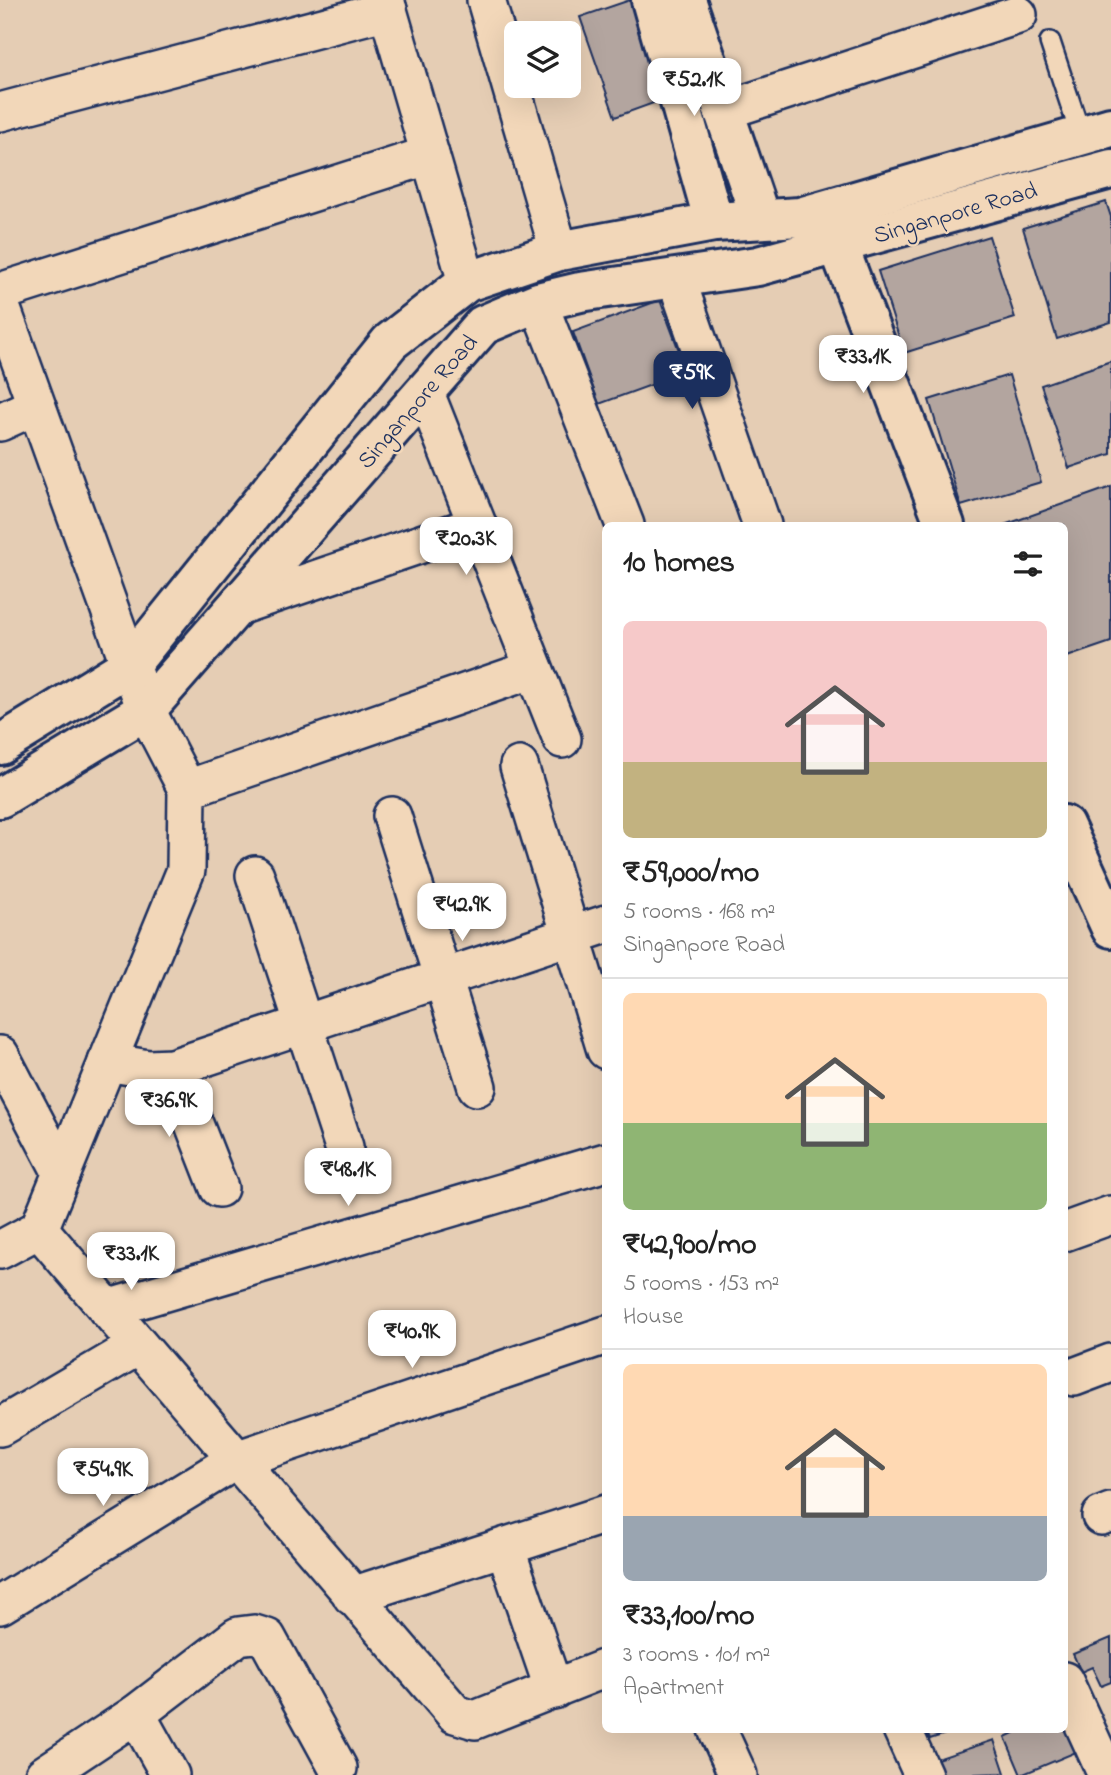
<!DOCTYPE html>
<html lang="en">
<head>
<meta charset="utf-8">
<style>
	:root { --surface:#fff; --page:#f2f2f2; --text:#222; --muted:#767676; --line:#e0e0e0; --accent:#1b2f5e }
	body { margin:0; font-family:"Indie Flower",sans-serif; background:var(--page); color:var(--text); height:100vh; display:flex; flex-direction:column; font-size:26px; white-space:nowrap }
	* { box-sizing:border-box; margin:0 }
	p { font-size:23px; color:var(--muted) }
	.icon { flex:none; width:38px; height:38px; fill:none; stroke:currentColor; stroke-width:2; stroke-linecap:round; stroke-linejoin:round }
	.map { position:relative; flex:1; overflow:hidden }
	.side { position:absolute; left:602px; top:522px; width:466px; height:1211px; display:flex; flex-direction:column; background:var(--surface); border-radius:10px; box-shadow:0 7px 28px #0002 }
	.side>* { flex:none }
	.controls { position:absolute; left:504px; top:21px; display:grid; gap:14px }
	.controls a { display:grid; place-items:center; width:77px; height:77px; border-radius:10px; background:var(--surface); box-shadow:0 7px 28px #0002; font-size:35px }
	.price { position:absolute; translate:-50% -60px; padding:0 16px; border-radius:14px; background:#fff; color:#222; font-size:23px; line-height:46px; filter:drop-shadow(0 2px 4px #0008) }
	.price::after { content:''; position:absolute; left:50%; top:42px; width:21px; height:16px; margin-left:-10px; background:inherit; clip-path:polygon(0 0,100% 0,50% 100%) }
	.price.current { background:var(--accent); color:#fff }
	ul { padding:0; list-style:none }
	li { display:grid; align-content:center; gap:14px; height:371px; padding:0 21px }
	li+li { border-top:2px solid var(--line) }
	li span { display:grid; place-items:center; height:217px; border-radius:10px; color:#555 }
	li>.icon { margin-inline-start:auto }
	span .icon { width:126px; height:126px; fill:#fffc; stroke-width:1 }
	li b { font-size:30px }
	h2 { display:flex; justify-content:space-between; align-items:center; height:84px; padding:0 21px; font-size:30px }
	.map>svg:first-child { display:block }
	.building { fill:#b3a59f; stroke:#1b2f5e; stroke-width:2 }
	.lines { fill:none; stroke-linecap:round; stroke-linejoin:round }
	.lane-casing { stroke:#1b2f5e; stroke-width:24 }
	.street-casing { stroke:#1b2f5e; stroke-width:42 }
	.secondary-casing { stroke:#1b2f5e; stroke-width:44 }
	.lane { stroke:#f2d7b9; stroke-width:19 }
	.street { stroke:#f2d7b9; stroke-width:37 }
	.secondary { stroke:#f2d7b9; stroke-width:38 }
	.labels { text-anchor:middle; stroke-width:5; stroke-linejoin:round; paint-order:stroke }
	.street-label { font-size:24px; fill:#1b2f5e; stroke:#f2d7b9 }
</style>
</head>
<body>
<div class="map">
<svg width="1111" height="1775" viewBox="0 0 1111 1775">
	<rect width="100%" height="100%" fill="#e5cdb4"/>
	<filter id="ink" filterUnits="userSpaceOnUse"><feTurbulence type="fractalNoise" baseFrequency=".0143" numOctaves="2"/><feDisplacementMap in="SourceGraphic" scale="14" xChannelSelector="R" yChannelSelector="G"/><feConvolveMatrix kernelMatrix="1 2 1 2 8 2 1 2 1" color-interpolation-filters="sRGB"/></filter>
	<g filter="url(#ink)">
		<g class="building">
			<polygon points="630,0 640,0 673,96 615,117 580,17"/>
			<polygon points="1106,202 1111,217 1111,322 1057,339 1023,228"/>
			<polygon points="989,236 1015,318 904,353 878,271"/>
			<polygon points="660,300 687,372 599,404 573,332"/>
			<polygon points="1111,361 1111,454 1069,468 1041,385"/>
			<polygon points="1009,375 1041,482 961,506 929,400"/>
			<polygon points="1111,487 1111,642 1064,658 1064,525 1004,525"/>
			<polygon points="1111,1638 1111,1682 1101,1686 1092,1667 1081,1672 1073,1654"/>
			<polygon points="1064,1711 1081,1750 1021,1775 1005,1737 1022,1729 1064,1729"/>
			<polygon points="926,1729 961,1729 930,1739"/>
			<polygon points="994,1740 1005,1773 943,1775 937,1759"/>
		</g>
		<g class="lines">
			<g class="lane-casing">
				<polyline id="lane" points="1050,42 1081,136"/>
			</g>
			<g class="street-casing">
				<g id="street">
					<polyline points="385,0 467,282"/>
					<polyline points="486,0 559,251"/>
					<polyline points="723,111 1018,15"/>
					<polyline points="0,112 388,10"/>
					<polyline points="676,278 762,525"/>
					<polyline points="0,292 430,155"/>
					<polyline points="538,302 625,525"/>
					<polyline points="0,304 146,710 187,789 186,870 39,1229 455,1714 475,1720 606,1668"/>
					<polyline points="425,393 562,739"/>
					<polyline points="0,422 35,406"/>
					<polyline points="238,606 477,525"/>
					<polyline points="519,766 606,1050"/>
					<polyline points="187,789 534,669"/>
					<polyline points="392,816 477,1087"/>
					<polyline points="255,875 344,1147"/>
					<polyline points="0,1055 62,1173"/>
					<polyline points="107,1062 148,1069 172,1068 606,924"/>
					<polyline points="172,1068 219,1188"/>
					<polyline points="1064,1232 1111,1215"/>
					<polyline points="0,1250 39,1229"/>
					<polyline points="107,1309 606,1162"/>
					<polyline points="1074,1377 1111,1363"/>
					<polyline points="0,1427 138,1346"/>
					<polyline points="1101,1516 1111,1512"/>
					<polyline points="505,1547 554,1690"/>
					<polyline points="352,1596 606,1514"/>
					<polyline points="0,1605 236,1460 606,1335"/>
					<polyline points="1064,1681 1107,1775"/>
					<polyline points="136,1714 170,1775"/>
					<polyline points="717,1729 738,1775"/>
					<polyline points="902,1729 923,1775"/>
					<polyline points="44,1775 136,1714 238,1636 254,1634 267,1638 338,1768"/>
				</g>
			</g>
			<g class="secondary-casing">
				<g id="secondary">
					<polyline points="651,0 714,222"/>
					<polyline points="686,0 760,217"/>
					<polyline points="838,245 945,525"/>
					<polyline points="0,745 130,665 390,342 467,282 559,251 714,222 800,217 1111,127"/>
					<polyline points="0,798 146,710 483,325 538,302 580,292 758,266 1111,169"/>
					<polyline points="1064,825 1111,928"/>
				</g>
			</g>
			<use href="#lane" class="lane"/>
			<use href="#street" class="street"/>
			<use href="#secondary" class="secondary"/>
		</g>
	</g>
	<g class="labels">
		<g class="street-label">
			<text transform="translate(955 212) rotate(-16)" y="8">Singanpore Road</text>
			<text transform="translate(417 401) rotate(-49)" y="8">Singanpore Road</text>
		</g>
	</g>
</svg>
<div class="controls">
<a><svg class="icon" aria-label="layers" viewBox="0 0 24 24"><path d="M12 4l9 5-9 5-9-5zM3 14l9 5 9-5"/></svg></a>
</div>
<b class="price" style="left:694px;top:118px">₹52.1K</b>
<b class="price" style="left:863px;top:395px">₹33.1K</b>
<b class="price current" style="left:692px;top:411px">₹59K</b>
<b class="price" style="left:466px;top:577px">₹20.3K</b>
<b class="price" style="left:462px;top:943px">₹42.9K</b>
<b class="price" style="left:169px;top:1139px">₹36.9K</b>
<b class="price" style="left:348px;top:1208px">₹48.1K</b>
<b class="price" style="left:131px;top:1292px">₹33.1K</b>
<b class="price" style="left:412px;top:1370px">₹40.9K</b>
<b class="price" style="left:103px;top:1508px">₹54.9K</b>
<section class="side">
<h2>10 homes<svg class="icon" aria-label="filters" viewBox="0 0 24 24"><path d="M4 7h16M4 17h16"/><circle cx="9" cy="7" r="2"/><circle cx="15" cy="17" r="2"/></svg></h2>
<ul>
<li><span style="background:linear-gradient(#f6c9c9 65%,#c2b280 0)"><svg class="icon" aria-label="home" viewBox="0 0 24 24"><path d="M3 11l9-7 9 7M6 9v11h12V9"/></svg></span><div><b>₹59,000/mo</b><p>5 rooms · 168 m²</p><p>Singanpore Road</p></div></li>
<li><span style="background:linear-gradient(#ffd9b3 60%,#8fb573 0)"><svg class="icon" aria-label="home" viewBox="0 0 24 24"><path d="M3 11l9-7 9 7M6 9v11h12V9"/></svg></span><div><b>₹42,900/mo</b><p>5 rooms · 153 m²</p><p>House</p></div></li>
<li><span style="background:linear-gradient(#ffd9b3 70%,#9aa5b1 0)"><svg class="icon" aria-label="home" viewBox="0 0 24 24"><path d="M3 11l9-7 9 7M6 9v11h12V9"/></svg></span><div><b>₹33,100/mo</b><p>3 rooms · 101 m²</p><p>Apartment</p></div></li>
</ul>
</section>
</div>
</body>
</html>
